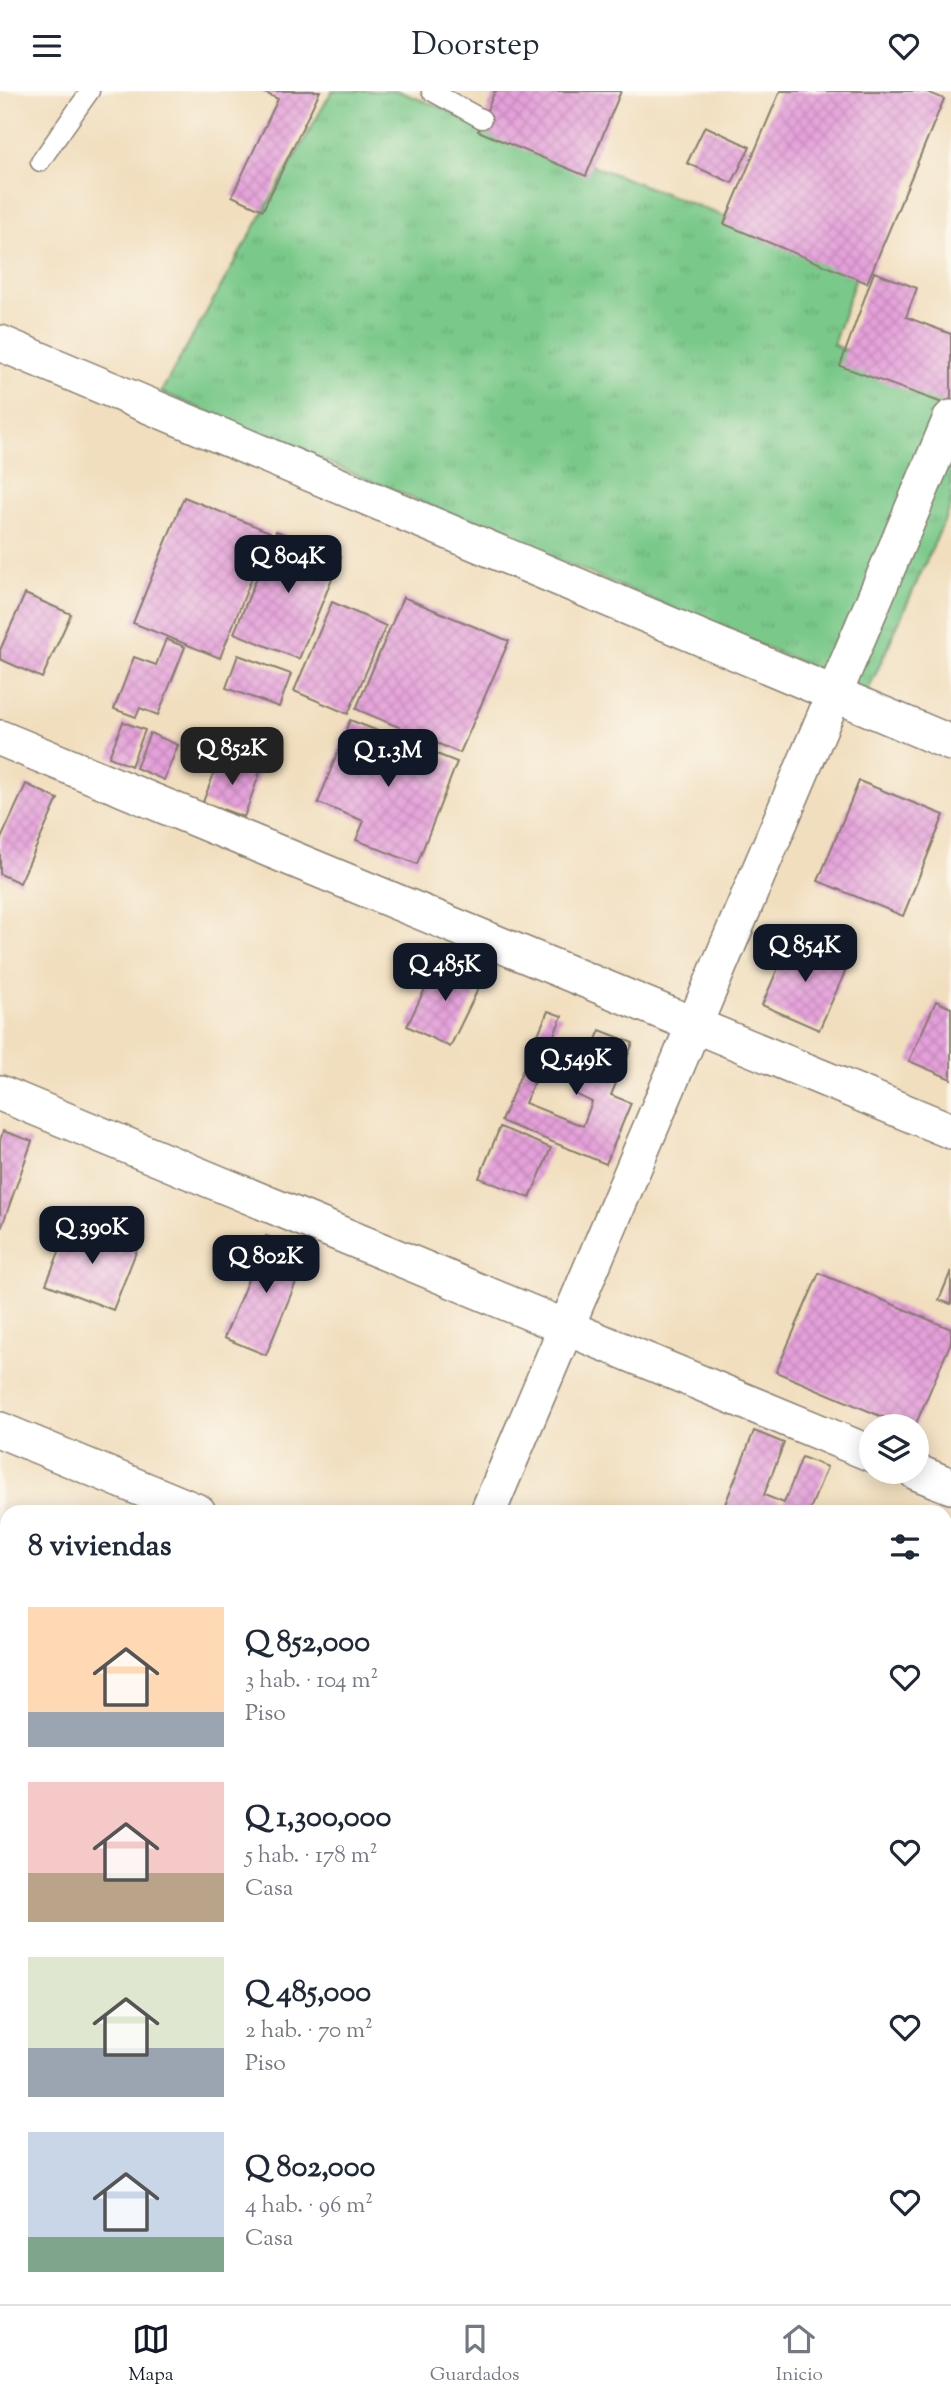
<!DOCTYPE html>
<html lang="es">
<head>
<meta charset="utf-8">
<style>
	:root { --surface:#fff; --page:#f6f6f7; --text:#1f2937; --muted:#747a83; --line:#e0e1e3; --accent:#111827 }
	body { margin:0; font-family:"Sorts Mill Goudy",serif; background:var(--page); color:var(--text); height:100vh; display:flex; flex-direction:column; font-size:26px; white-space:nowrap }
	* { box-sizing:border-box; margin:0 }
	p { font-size:23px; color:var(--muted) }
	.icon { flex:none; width:38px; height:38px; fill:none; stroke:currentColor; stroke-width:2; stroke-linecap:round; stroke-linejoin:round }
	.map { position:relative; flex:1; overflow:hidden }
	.side { position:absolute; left:0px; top:1414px; width:952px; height:800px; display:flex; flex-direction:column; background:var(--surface); border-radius:21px 21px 0 0; box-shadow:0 4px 18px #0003 }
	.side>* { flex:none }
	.controls { position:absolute; left:859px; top:1323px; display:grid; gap:14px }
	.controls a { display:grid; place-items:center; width:70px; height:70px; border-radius:50%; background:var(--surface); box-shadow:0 4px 18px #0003; font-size:35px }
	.price { position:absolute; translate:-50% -60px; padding:0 16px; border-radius:14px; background:var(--accent); color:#fff; font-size:23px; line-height:46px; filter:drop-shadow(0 2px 4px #0008) }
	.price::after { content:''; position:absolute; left:50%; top:42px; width:21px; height:16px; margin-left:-10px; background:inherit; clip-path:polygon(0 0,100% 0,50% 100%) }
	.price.active { background:#222; color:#fff }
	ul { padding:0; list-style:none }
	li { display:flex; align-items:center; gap:21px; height:175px; padding:0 28px }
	li span { display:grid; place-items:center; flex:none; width:196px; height:140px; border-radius:0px; color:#555 }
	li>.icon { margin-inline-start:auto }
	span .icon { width:84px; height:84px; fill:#fffc; stroke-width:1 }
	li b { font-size:30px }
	h2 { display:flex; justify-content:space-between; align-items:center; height:84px; padding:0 28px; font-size:30px }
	header { display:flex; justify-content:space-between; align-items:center; height:91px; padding:0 28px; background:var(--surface); font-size:32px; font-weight:600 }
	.menu { display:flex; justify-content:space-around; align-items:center; height:98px; border-top:2px solid var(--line); background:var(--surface); font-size:19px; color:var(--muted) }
	.menu a { display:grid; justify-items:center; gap:4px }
	.menu .active { color:var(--accent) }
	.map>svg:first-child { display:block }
	.grass { fill:url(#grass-tufts); stroke:#4b7253; stroke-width:2 }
	.building { fill:url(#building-cross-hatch) }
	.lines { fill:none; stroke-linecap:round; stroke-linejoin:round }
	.lane-casing { stroke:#867d6d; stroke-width:21 }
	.street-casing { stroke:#867d6d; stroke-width:38 }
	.lane { stroke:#fff; stroke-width:18 }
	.street { stroke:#fff; stroke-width:35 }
</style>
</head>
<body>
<header><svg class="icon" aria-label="menu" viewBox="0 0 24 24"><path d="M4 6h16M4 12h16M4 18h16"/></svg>Doorstep<svg class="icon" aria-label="heart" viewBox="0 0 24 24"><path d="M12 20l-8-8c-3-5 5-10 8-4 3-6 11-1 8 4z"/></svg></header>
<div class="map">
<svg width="951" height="2213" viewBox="0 0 951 2213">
	<defs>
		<pattern id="grass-tufts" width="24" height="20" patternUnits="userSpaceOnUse" patternTransform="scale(1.75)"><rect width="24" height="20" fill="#7ac98a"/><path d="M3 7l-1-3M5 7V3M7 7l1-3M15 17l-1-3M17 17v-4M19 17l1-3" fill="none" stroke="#69ac76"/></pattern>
		<pattern id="building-cross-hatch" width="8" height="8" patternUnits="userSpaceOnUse" patternTransform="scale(1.75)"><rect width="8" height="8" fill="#e4a0d9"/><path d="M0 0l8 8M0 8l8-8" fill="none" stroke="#c389ba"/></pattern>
	</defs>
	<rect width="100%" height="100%" fill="#fbf7ec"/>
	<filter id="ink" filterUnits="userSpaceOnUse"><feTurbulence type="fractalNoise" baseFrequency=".0143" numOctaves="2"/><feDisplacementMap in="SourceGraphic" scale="14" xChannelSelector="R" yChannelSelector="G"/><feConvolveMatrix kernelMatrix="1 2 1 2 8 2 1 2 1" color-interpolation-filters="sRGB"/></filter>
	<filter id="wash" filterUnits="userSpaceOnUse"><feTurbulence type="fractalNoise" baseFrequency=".00686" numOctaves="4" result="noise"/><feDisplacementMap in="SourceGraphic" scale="28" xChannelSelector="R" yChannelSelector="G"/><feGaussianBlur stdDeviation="1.57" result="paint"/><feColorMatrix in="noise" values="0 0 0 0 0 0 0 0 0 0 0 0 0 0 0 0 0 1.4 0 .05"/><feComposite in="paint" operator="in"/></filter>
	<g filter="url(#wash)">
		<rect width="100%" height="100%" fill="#f1debe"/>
		<g class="grass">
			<polygon points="332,0 398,0 859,177 833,254 951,300 951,415 868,600 161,301"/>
			<polygon points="0,2083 7,2086 7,2207 297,2207 312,2213 0,2213"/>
		</g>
		<g id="blocks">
			<g class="building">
				<polygon points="261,0 320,0 263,119 232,105 278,8"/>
				<polygon points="495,0 621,0 586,85 478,40"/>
				<polygon points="780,0 925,0 944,8 867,192 724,133"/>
				<polygon points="705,35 750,56 732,92 687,72"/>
				<polygon points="874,181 917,197 906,226 951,243 951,306 948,314 840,275"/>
				<polygon points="184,406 270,441 220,567 133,532"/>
				<polygon points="276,440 341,466 299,568 234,542"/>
				<polygon points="25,503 71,523 42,587 0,568 0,559"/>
				<polygon points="403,506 509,550 460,662 356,618"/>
				<polygon points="332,511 386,535 348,623 294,600"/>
				<polygon points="166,548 185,556 158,624 140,617 136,626 114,618 134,566 156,574"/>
				<polygon points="238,564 291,583 279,616 226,597"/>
				<polygon points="350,629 457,671 417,773 356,749 364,730 318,712"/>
				<polygon points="123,631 145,639 131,675 109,666"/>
				<polygon points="150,642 178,654 164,689 136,677"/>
				<polygon points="220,667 260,681 244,726 203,711"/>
				<polygon points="859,690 944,724 903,825 818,790"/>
				<polygon points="26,693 58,708 20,792 0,783 0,750"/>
				<polygon points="791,847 849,872 819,939 762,914"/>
				<polygon points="440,867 483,888 450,956 407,935"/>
				<polygon points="936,910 951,917 951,988 909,970"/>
				<polygon points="548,920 562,925 525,1012 583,1035 592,1011 573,1002 600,939 633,952 611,1004 631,1012 606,1073 501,1030"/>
				<polygon points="500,1036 551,1057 530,1107 479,1087"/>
				<polygon points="3,1040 32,1050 0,1141 0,1050"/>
				<polygon points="72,1130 138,1156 113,1219 46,1193"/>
				<polygon points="266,1145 308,1162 266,1264 224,1247"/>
				<polygon points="951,1180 951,1213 939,1209"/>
				<polygon points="819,1182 951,1238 951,1251 915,1335 904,1335 776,1281"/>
				<polygon points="754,1340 784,1352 764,1404 784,1412 802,1366 827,1376 809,1421 722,1421"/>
				<polygon points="945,1780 951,1783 951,1856 945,1869"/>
				<polygon points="0,1882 7,1886 7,1898 2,1907"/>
				<polygon points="951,2160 951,2213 929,2213 932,2207 945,2207 945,2174"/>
			</g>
		</g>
	</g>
	<g filter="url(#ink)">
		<use href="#blocks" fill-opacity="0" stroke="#867d6d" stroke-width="2"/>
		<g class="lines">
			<g class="lane-casing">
				<g id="lane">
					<polyline points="431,0 482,28"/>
					<polyline points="40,71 90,0"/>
				</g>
			</g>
			<g class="street-casing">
				<g id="street">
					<polyline points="0,252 951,652"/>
					<polyline points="0,647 951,1040"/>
					<polyline points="0,1002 872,1363"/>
					<polyline points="0,1339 198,1421"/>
					<polyline points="916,1381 951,1395"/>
					<polyline points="488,1421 951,327"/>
					<polyline points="0,1692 7,1695"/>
					<polyline points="945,1733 951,1735"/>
					<polyline points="0,2053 7,2056"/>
					<polyline points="945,2088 951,2091"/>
					<polyline points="368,2207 383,2213"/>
				</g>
			</g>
			<use href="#lane" class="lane"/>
			<use href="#street" class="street"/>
		</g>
	</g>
</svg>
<div class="controls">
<a><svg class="icon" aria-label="layers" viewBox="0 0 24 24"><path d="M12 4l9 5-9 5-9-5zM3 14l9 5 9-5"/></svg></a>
</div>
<b class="price" style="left:288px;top:504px">Q 804K</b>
<b class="price active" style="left:232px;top:696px">Q 852K</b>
<b class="price" style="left:388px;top:698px">Q 1.3M</b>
<b class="price" style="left:805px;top:893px">Q 854K</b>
<b class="price" style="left:445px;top:912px">Q 485K</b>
<b class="price" style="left:576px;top:1006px">Q 549K</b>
<b class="price" style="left:92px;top:1175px">Q 390K</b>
<b class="price" style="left:266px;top:1204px">Q 802K</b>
<section class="side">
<h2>8 viviendas<svg class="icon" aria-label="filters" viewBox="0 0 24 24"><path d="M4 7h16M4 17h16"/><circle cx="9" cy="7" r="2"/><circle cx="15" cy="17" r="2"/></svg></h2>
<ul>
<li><span style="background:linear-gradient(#ffd9b3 75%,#9aa5b1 0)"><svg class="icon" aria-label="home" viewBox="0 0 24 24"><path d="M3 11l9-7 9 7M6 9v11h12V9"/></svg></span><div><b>Q 852,000</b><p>3 hab. · 104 m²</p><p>Piso</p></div><svg class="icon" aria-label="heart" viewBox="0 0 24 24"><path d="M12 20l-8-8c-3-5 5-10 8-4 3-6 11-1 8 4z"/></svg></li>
<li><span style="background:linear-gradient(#f6c9c9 65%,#b9a48a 0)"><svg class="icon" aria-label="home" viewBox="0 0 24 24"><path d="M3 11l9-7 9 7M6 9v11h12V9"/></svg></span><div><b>Q 1,300,000</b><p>5 hab. · 178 m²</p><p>Casa</p></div><svg class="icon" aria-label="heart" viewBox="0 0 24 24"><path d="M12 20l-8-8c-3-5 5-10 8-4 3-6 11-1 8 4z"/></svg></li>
<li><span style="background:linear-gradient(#dfe7d0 65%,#9aa5b1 0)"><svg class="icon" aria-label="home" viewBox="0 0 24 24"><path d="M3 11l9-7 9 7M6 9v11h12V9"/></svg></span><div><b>Q 485,000</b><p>2 hab. · 70 m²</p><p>Piso</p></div><svg class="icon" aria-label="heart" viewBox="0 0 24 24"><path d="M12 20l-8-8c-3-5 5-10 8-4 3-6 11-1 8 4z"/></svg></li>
<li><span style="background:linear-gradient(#c9d6e8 75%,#7fa58c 0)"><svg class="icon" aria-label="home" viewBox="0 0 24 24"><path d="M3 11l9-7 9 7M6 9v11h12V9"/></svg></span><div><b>Q 802,000</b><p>4 hab. · 96 m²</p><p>Casa</p></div><svg class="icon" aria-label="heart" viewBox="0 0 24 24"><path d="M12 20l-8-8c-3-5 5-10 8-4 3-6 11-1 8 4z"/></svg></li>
</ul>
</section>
</div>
<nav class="menu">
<a class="active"><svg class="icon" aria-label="map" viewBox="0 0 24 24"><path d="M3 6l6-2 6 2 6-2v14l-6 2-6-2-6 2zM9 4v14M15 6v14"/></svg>Mapa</a>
<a><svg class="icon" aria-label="saved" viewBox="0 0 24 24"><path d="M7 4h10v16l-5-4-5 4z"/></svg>Guardados</a>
<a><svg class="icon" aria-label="home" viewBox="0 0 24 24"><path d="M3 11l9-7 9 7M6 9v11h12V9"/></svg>Inicio</a>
</nav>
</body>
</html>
